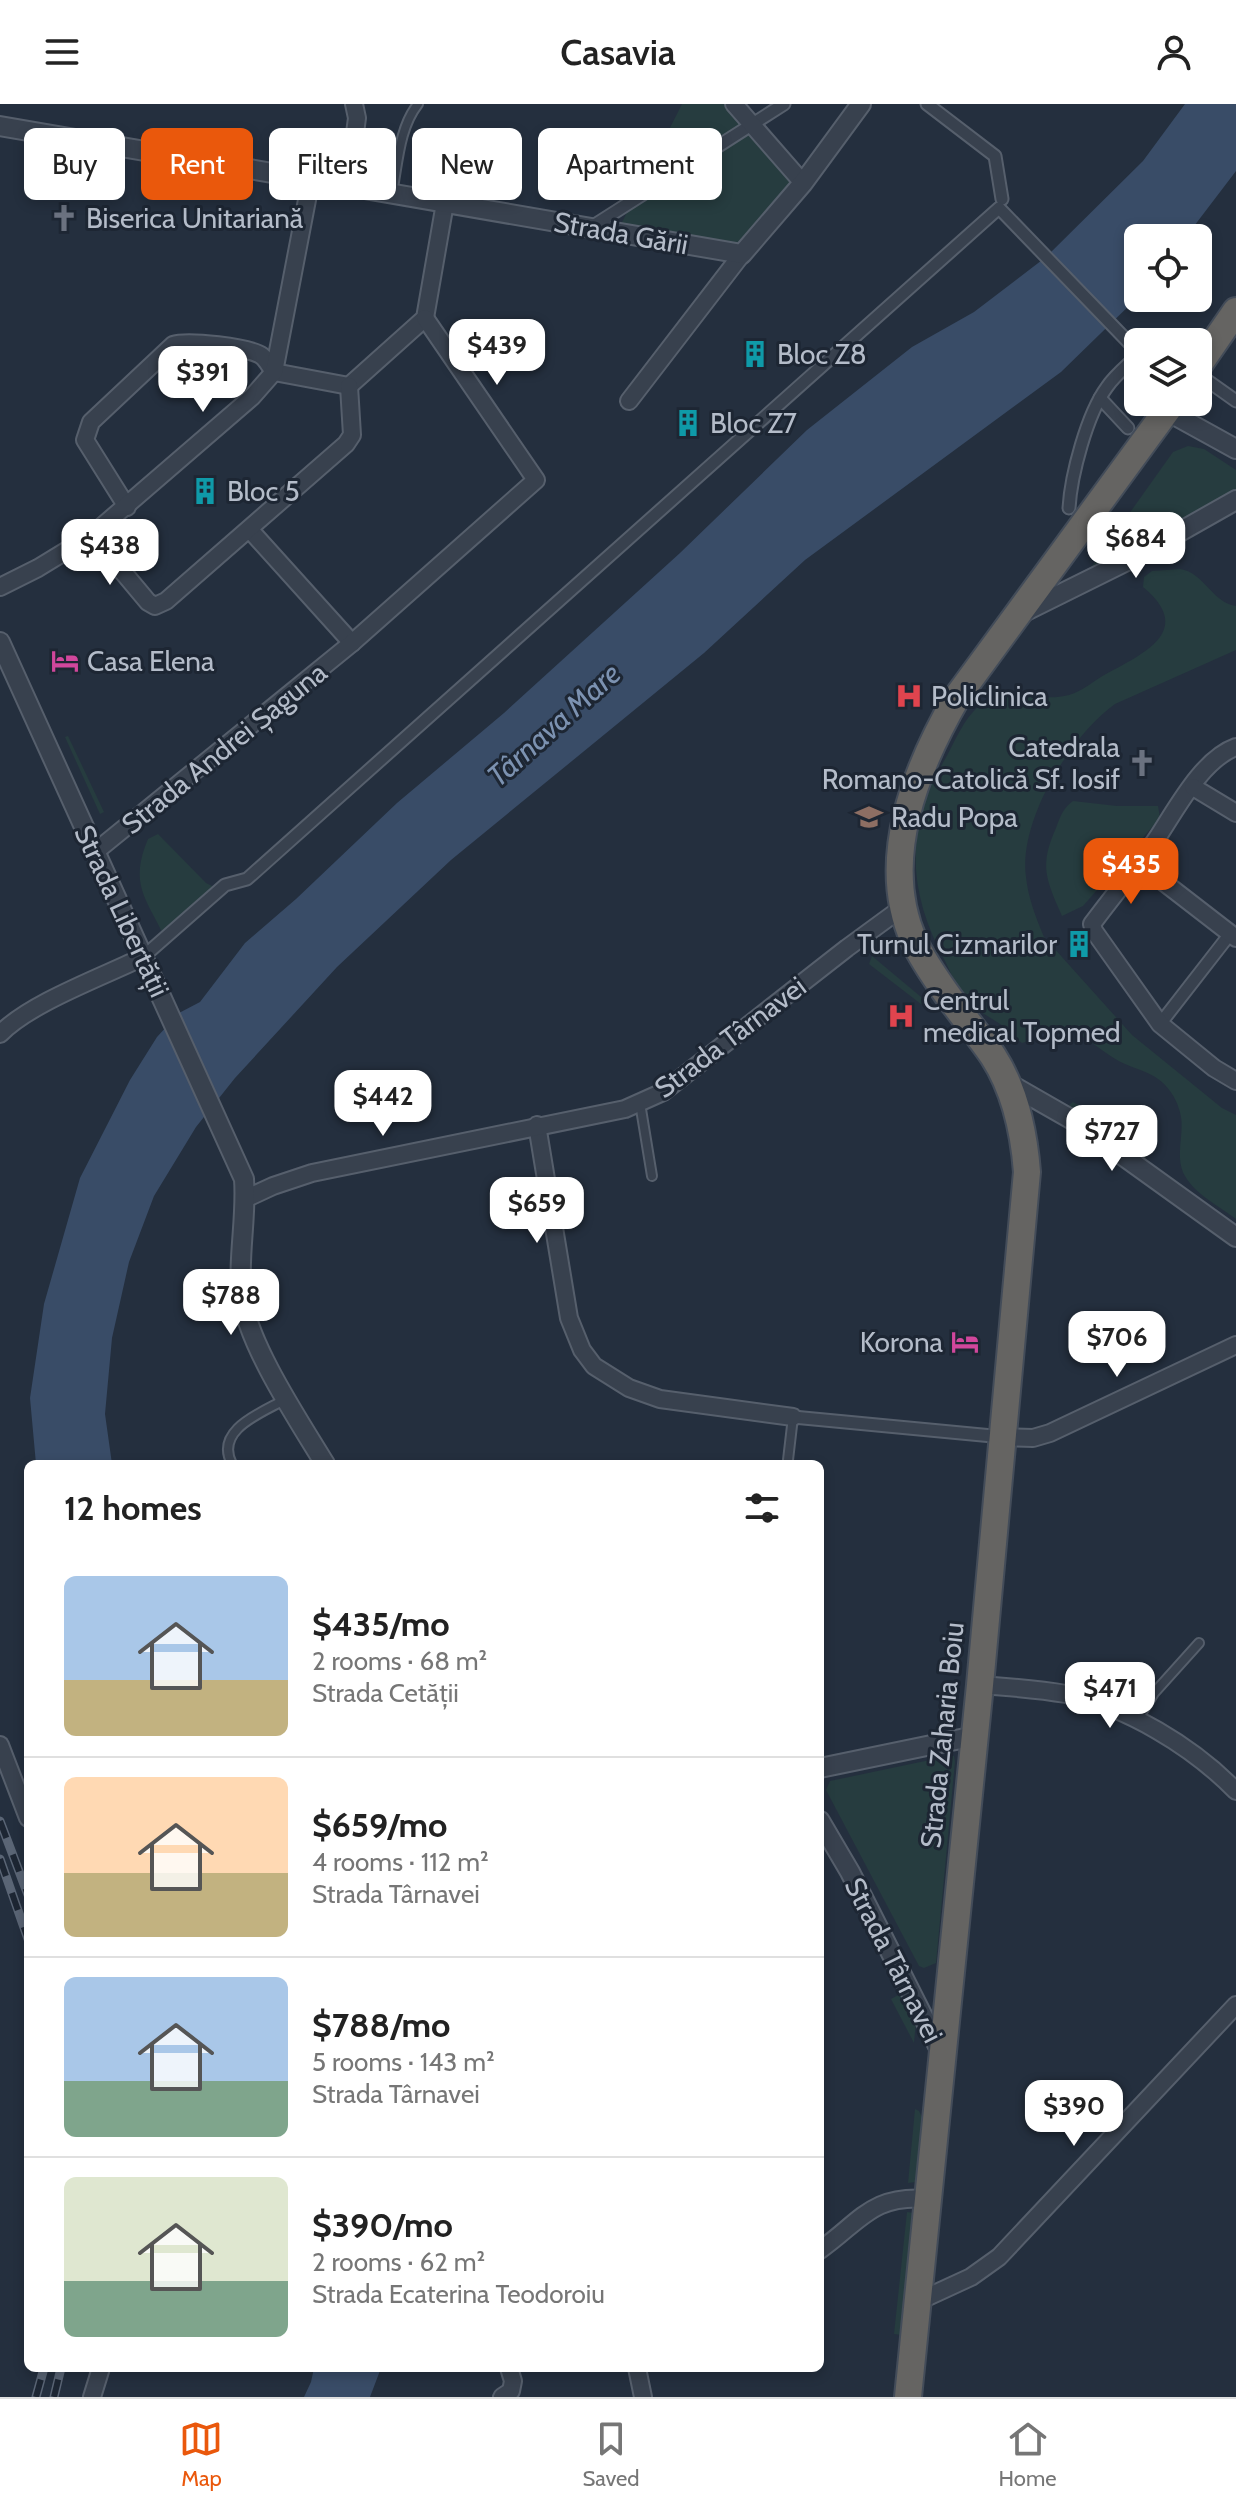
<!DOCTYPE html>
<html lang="en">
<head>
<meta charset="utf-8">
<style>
	:root { --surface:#fff; --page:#f2f2f2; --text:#222; --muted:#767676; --line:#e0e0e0; --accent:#ea580c }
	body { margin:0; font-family:Cabin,sans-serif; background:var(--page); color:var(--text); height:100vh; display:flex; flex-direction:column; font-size:30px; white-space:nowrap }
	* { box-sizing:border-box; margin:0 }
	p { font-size:26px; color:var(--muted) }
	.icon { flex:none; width:44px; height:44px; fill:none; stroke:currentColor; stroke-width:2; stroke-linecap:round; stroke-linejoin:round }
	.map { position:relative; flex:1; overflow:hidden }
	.panel { position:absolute; left:24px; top:1356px; width:800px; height:912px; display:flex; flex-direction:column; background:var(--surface); border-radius:12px; box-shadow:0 4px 12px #0003 }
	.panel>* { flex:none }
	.hud { position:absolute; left:24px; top:24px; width:800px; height:72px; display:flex; gap:16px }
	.tools { position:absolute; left:1124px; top:120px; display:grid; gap:16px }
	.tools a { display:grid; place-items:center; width:88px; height:88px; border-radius:12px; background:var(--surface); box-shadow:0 4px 12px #0003; font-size:40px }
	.price { position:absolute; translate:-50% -68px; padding:0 18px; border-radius:16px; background:#fff; color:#222; font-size:26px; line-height:52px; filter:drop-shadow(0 2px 4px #0008) }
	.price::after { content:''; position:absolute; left:50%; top:48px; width:24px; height:18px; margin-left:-12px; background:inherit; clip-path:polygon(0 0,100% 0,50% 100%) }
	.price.active { background:var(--accent); color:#fff }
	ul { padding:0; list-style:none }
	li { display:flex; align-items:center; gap:24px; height:200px; padding:0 40px }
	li+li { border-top:2px solid var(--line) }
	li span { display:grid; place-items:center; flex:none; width:224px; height:160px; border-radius:12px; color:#555 }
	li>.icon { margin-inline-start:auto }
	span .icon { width:96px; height:96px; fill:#fffc; stroke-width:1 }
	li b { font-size:34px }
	h2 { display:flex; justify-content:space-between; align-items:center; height:96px; padding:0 40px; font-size:34px }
	.pill { padding:0 28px; border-radius:12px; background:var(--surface); box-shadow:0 4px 12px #0003; font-size:28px; line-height:72px }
	.pill.active { background:var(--accent); color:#fff }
	header { display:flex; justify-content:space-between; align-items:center; height:104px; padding:0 40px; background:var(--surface); font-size:36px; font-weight:600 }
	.tab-bar { display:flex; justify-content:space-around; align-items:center; height:112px; border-top:2px solid var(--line); background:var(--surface); font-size:22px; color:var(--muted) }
	.tab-bar a { display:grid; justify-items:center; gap:4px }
	.tab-bar .active { color:var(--accent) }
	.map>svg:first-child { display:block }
	.green { fill:#263c3f }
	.water { fill:#394c67 }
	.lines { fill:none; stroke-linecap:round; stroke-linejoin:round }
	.service-casing { stroke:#565f6c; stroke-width:12 }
	.pedestrian-casing { stroke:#565f6c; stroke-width:15 }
	.minor-casing { stroke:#565f6c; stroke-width:20 }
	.tertiary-casing { stroke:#565f6c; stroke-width:22 }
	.trunk-casing { stroke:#434c59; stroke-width:30 }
	.service { stroke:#38414e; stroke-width:8 }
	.pedestrian { stroke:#38414e; stroke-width:11 }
	.minor { stroke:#38414e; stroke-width:16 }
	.tertiary { stroke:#38414e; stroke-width:18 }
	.trunk { stroke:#656462; stroke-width:26 }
	.rail-casing { stroke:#5a6575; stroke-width:9 }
	.rail { stroke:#1d2633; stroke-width:6; stroke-dasharray:18; stroke-linecap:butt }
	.labels { text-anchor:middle; stroke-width:6; stroke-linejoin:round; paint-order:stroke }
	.poi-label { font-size:28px; fill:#b4bcc9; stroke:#1d2633; text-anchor:start }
	.street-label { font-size:28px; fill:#b4bcc9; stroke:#1d2633 }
	.water-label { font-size:30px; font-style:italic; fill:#7c92b1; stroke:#1d2633 }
</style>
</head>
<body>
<header><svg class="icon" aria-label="menu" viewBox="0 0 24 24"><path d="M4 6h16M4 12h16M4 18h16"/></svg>Casavia<svg class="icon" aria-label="person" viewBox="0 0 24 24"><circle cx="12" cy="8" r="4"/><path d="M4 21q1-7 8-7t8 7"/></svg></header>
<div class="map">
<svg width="1236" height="2293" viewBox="0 0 1236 2293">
	<rect width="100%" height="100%" fill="#242f3e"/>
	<g class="green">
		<polygon points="682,0 733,0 803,79 742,150 617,128"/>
		<polygon points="1188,342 1204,345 1236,366 1236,392 1082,476 1173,348"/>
		<path d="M 1180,465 C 1205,469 1211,498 1236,502 L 1236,546 L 1115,600 C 1071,631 1018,717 1026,773 C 1028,793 1036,814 1044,833 L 1132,931 L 1222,1004 L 1236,1011 L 1236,1115 C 1219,1102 1196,1091 1185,1072 C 1173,1051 1187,1027 1179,1005 C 1176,994 1168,982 1158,975 C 1149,968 1136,965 1125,960 C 1096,947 1078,918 1044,924 L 1031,936 L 1022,939 C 1017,936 1013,931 1009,927 C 997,916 981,910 969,899 C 958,890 952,870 945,857 C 908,789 904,725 944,657 C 955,638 963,615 980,601 C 1005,582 1041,599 1069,591 C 1083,587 1093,577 1106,570 C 1145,549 1195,526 1143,483 L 1144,473 L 1152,467 Z"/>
		<polygon points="68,632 104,708 100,710 65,633"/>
		<path d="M 1073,697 L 1117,702 L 1158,702 L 1160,714 L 1083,802 L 1062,812 C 1046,775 1039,762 1056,724 C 1060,713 1063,704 1073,697 Z"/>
		<path d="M 158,730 L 206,779 L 220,786 L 165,834 C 146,794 129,780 148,735 Z"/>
		<polygon points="872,852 933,903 930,907 869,860"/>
		<path d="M 1073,998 C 1096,1010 1150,1033 1147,1064 L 1100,1028 L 1069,1001 Z"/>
		<polygon points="949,1652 954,1652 955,1658 936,1859 924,1864 919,1862 826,1686 830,1677"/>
		<polygon points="902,1889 916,1917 914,1939 891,1895"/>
		<polygon points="915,2005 919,2007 922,2013 916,2078 908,2079"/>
		<polygon points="907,2108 914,2109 902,2231 894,2230"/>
	</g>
	<g class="water">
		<polygon points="1185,0 1236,0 1236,67 1185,134 1138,134 1138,193 1061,268 805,456 704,549 451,756 337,863 235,974 196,1023 154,1092 129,1158 112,1234 105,1310 112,1360 36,1360 30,1294 44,1200 80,1074 130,976 157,933 179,909 200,898 245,839 296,795 397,699 504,609 680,449 807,326 912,243 974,208 1046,153 1143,57"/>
		<polygon points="314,2264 381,2264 370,2293 304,2293 311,2278"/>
	</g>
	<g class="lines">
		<g class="service-casing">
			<g id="service">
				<path d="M 392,89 C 398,59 399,24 418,0"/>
				<polyline points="640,999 652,1072"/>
				<polyline points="788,1356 793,1313"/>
				<path d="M 232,1360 C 214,1326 261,1309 284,1296"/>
				<polyline points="1137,1616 1154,1589 1199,1539"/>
			</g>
		</g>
		<g class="pedestrian-casing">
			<g id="pedestrian">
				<polyline points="927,0 995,52 1002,95"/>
				<polyline points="590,124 784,0"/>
				<polyline points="1152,235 1156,238"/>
				<polyline points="1198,270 1236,297"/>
				<polyline points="1100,294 1128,324"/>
				<path d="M 1069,404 C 1071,371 1087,310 1107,283 C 1115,271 1128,261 1138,251"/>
				<polyline points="143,853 225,781 247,775 999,104 1138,248"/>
				<polyline points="1160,920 1230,830"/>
				<polyline points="793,1313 1003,1333"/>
			</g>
		</g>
		<g class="minor-casing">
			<g id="minor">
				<polyline points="734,0 803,79"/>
				<polyline points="348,81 357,14 354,0"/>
				<polyline points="349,282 425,214 445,99"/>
				<polyline points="629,297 742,150"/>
				<path d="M 127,403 L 85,336 L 91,318 L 173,241 C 187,236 250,243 262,252 C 267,256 271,264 274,268 L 349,282"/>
				<polyline points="250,426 352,539"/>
				<polyline points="92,431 148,498 155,502 166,497 346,340 352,331 349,282"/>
				<polyline points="0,483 38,464 92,431 252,293 274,268 311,75"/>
				<path d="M 1236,643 C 1200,656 1174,710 1153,740 C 1133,768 1112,793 1092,820 L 1094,827 L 1160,920 L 1214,964 L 1236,977"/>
				<polyline points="1193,683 1236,709"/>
				<polyline points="95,748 352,539 536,376 425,214"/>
				<polyline points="1139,759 1236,834"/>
				<path d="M 0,930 C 30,899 102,873 143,853"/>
				<polyline points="537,1021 569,1214 582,1246 594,1262 629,1284 660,1295 793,1313"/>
				<polyline points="245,1095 273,1082 312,1069 625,1005 663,988 847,844 903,803"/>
				<polyline points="1003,1333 1033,1334 1050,1329 1236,1241"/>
				<path d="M 980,1581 C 1009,1583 1037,1585 1066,1590 C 1127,1603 1192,1642 1236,1687"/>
				<polyline points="0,1641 28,1714"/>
				<path d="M 820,2146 C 861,2117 872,2090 929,2095"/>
				<polyline points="919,2197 971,2173 999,2153 1236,1901"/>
				<polyline points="637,2264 643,2293"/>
				<polyline points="92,2293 101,2264"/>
				<polyline points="502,2293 511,2287 513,2277 509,2264"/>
			</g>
		</g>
		<g class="tertiary-casing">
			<g id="tertiary">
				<polyline points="0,22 742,150 803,79 861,0"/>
				<polyline points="1167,307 1236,345"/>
				<polyline points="1020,510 1139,451 1236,396"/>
				<path d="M 0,538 L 244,1075 C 247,1115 237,1155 242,1193 C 248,1241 299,1317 325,1360"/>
				<polyline points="1006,978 1076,1018 1236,1133"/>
				<polyline points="820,1664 975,1632"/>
				<polyline points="820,1717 850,1768 943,1952"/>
			</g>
		</g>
		<g class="trunk-casing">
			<g id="trunk">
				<polyline points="1198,262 1236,207"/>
				<path d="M 908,2293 L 980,1581 L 1027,1068 C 1024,1029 1015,986 993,952 C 978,930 961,910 946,889 C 934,872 922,855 914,837 C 878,756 916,664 957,593 L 1173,298"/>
			</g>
		</g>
		<use href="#service" class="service"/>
		<use href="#pedestrian" class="pedestrian"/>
		<use href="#minor" class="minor"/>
		<use href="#tertiary" class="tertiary"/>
		<use href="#trunk" class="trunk"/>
		<g class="rail-casing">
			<g id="rail">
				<polyline points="0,1717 28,1791"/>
				<polyline points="0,1755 28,1835"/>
				<polyline points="36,2293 44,2264"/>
				<polyline points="54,2293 61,2264"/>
			</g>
		</g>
		<use href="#rail" class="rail"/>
	</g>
	<defs>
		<g id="church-bare" transform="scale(2.16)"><path d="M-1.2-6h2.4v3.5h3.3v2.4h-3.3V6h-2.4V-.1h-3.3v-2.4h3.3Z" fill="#6b7280" stroke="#1d2633" stroke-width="2.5" paint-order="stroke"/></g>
		<g id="building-bare" transform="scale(2.16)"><path d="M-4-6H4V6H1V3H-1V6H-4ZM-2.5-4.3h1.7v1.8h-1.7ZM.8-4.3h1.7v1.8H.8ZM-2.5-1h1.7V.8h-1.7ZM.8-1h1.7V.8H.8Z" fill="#0f9aa8" stroke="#1d2633" stroke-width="2.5" paint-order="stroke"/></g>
		<g id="hotel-bare" transform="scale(2.16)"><path d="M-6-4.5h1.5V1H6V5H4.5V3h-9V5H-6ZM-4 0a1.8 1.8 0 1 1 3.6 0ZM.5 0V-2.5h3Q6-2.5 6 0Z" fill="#d1479c" stroke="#1d2633" stroke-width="2.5" paint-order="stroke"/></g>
		<g id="hospital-bare" transform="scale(2.16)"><path d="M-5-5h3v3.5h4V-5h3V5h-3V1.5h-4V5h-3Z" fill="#e0444e" stroke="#1d2633" stroke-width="2.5" paint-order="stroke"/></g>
		<g id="school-bare" transform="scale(2.16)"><path d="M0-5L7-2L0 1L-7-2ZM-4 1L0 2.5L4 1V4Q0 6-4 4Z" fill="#8d6e63" stroke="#1d2633" stroke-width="2.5" paint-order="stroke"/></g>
	</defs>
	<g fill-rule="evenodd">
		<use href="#church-bare" x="64" y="114"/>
		<use href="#building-bare" x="755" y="250"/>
		<use href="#building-bare" x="688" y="319"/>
		<use href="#building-bare" x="205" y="387"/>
		<use href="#hotel-bare" x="65" y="557"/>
		<use href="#hospital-bare" x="909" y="592"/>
		<use href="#church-bare" x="1142" y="659"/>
		<use href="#school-bare" x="869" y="713"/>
		<use href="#building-bare" x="1079" y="840"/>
		<use href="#hospital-bare" x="901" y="912"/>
		<use href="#hotel-bare" x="965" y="1238"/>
	</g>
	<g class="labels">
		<g class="poi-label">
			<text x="86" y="124">Biserica Unitariană</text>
			<text x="777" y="260">Bloc Z8</text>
			<text x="710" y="329">Bloc Z7</text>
			<text x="227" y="397">Bloc 5</text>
			<text x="87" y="567">Casa Elena</text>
			<text x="931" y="602">Policlinica</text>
			<text x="1120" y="653" text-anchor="end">Catedrala<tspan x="1120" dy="32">Romano-Catolică Sf. Iosif</tspan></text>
			<text x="891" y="723">Radu Popa</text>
			<text x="1057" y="850" text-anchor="end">Turnul Cizmarilor</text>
			<text x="923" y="906">Centrul<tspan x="923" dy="32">medical Topmed</tspan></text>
			<text x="943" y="1248" text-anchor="end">Korona</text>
		</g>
		<g class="street-label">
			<text transform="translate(621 129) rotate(10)" y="10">Strada Gării</text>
			<text transform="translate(224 644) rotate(-39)" y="10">Strada Andrei Șaguna</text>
			<text transform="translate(122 807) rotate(65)" y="10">Strada Libertății</text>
			<text transform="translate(730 933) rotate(-37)" y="10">Strada Târnavei</text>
			<text transform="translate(942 1631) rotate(-84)" y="10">Strada Zaharia Boiu</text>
			<text transform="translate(894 1856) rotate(63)" y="10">Strada Târnavei</text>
		</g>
		<g class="water-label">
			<text transform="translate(554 621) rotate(-42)" y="10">Târnava Mare</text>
		</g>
	</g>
</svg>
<div class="tools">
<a><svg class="icon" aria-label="locate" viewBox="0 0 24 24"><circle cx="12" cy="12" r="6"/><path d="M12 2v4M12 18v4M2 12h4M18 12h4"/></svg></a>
<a><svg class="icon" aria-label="layers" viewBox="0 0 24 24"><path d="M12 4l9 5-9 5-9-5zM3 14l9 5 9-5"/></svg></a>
</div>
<b class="price" style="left:497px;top:283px">$439</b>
<b class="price" style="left:203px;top:310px">$391</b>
<b class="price" style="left:1136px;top:476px">$684</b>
<b class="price" style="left:110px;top:483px">$438</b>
<b class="price active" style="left:1131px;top:802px">$435</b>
<b class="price" style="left:383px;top:1034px">$442</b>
<b class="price" style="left:1112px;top:1069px">$727</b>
<b class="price" style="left:537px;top:1141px">$659</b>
<b class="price" style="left:231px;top:1233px">$788</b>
<b class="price" style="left:1117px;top:1275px">$706</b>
<b class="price" style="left:1110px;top:1626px">$471</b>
<b class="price" style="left:1074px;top:2044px">$390</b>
<div class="hud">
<a class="pill">Buy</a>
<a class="pill active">Rent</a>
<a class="pill">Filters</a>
<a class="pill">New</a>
<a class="pill">Apartment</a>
</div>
<section class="panel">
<h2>12 homes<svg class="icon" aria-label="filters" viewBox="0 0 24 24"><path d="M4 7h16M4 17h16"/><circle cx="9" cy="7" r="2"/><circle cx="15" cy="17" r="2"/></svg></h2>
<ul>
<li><span style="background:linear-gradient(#a9c7e8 65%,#c2b280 0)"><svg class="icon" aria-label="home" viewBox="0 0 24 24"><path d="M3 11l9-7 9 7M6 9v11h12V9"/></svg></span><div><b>$435/mo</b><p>2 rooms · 68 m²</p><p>Strada Cetății</p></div></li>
<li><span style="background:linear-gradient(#ffd9b3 60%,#c2b280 0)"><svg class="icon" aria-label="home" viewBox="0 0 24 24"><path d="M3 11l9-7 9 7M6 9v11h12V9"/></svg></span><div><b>$659/mo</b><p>4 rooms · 112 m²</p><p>Strada Târnavei</p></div></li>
<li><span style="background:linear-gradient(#a9c7e8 65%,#7fa58c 0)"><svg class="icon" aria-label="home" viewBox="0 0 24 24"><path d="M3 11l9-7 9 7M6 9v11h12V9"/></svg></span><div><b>$788/mo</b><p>5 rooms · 143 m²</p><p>Strada Târnavei</p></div></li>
<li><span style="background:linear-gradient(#dfe7d0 65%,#7fa58c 0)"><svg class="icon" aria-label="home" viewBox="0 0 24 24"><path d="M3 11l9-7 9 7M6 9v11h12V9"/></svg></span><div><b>$390/mo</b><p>2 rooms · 62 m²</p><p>Strada Ecaterina Teodoroiu</p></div></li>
</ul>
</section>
</div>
<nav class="tab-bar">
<a class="active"><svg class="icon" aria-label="map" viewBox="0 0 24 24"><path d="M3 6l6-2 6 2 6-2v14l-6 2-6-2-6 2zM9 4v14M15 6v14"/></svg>Map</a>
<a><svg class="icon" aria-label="saved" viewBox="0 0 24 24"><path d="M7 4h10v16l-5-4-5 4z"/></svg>Saved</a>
<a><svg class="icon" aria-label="home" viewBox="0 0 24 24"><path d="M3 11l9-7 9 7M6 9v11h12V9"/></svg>Home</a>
</nav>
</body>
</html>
